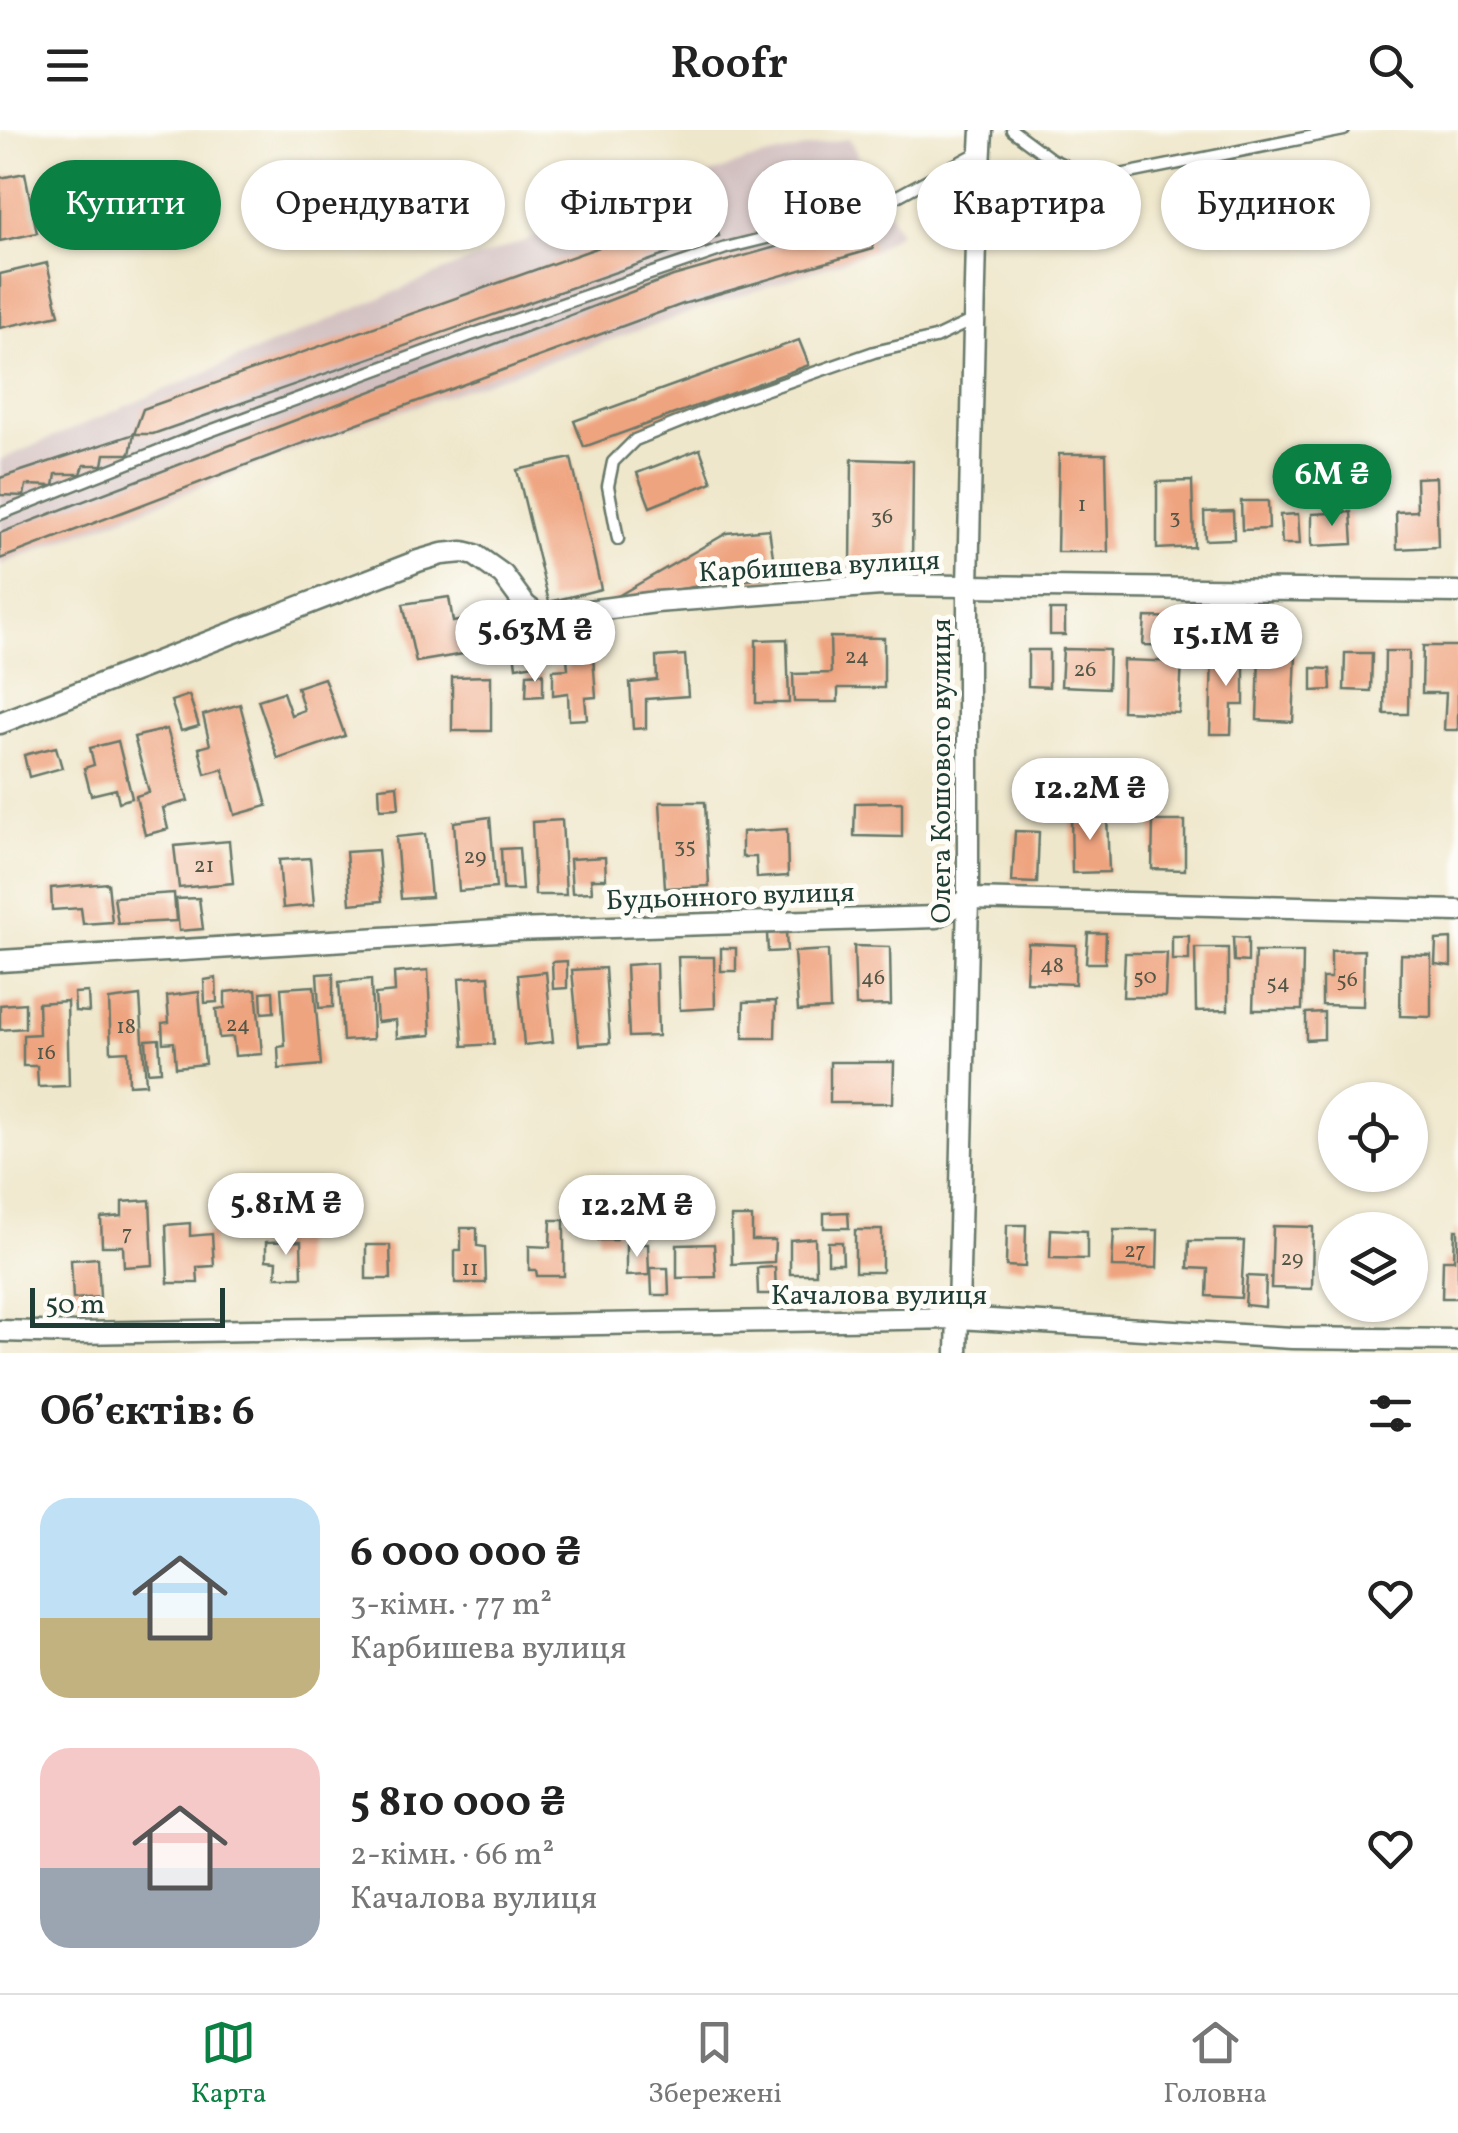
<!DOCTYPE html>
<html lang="uk">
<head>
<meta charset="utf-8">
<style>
	:root { --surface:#fff; --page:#f6f6f6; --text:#222; --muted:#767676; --line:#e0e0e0; --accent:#0b8043 }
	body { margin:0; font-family:Vollkorn,serif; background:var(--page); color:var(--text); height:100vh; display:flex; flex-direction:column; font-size:38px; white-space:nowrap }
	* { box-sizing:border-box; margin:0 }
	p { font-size:32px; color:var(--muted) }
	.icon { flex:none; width:55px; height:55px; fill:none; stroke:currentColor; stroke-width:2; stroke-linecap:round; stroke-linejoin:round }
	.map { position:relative; height:1223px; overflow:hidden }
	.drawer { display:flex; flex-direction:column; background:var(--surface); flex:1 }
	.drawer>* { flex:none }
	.hud { position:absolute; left:30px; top:30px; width:1400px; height:90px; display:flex; gap:20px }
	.fabs { position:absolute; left:1318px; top:952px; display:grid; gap:20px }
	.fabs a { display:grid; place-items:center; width:110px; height:110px; border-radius:50%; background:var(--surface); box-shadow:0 2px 8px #0004; font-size:50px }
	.scale { position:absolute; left:30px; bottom:25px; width:195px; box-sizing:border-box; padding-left:10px; border:5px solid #1f3d34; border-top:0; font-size:28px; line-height:35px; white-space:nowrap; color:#1f3d34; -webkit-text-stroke:8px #fdfcf7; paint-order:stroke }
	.price { position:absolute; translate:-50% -85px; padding:0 22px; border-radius:35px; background:#fff; color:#222; font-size:32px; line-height:65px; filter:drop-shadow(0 2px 5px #0008) }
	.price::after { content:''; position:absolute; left:50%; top:60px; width:30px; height:22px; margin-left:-15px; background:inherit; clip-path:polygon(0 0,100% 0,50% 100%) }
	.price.active { background:var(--accent); color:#fff }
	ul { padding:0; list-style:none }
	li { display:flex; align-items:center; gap:30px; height:250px; padding:0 40px }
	li span { display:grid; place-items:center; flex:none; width:280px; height:200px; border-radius:30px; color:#555 }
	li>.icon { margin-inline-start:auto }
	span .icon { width:120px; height:120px; fill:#fffc; stroke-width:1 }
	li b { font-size:42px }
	h2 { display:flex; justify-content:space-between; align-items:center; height:120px; padding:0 40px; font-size:42px }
	.chip { padding:0 35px; border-radius:45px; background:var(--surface); box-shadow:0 2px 8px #0004; font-size:35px; line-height:90px }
	.chip.active { background:var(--accent); color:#fff }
	header { display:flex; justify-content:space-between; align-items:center; height:130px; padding:0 40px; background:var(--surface); font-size:45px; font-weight:600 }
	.tabs { display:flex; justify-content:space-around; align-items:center; height:140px; border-top:2px solid var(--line); background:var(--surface); font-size:28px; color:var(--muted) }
	.tabs a { display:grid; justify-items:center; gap:5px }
	.tabs .active { color:var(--accent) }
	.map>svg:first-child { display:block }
	.industrial { fill:#d2bfc0 }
	.building { fill:#efa480 }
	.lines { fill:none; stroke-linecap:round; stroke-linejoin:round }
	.service-casing { stroke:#687869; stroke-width:15 }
	.minor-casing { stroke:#687869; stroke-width:25 }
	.service { stroke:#fff; stroke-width:10 }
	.minor { stroke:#fff; stroke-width:20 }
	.labels { text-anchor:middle; stroke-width:10; stroke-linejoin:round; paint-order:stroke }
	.number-label { font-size:22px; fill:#535747 }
	.street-label { font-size:28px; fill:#1f3d34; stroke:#fdfcf7 }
</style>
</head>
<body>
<header><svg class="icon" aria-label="menu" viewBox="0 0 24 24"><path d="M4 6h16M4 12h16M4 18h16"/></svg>Roofr<svg class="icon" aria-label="search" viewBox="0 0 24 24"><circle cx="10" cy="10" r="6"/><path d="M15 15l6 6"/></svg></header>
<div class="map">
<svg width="1458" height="1223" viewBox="0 0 1458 1223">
	<rect width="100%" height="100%" fill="#fdfcf7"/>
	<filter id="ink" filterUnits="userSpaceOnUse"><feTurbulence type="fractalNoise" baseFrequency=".01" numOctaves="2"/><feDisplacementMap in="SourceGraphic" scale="20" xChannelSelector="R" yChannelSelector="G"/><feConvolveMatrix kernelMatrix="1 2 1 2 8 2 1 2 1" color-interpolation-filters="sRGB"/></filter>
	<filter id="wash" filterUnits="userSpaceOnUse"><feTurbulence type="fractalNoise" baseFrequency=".0048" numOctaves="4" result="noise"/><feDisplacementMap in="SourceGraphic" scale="40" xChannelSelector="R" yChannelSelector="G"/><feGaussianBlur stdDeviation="2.25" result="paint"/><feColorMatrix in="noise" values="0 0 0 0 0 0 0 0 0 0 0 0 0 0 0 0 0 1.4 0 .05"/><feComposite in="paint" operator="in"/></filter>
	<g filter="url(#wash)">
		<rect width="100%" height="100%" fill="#efe7cb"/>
		<polygon class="industrial" points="849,8 899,102 875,120 357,296 0,435 0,330 463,133 747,31"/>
		<g id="blocks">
			<g class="building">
				<polygon points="25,43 37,103 0,111 0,48"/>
				<polygon points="712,77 719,106 153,304 134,304 143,279"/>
				<polygon points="868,91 873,119 683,174 298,315 0,429 0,403 673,146"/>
				<polygon points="47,133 59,185 0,198 0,144"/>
				<polygon points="799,210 809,235 584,317 574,291"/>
				<polygon points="134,304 130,324 105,324 103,335 84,335 81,344 56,344 54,356 26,355 24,366 0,365 0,348"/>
				<polygon points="700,319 712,352 650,377 637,343"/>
				<polygon points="1059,324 1106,324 1108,422 1057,422"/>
				<polygon points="571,328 601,459 549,472 517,340"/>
				<polygon points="852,329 913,331 912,439 851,440"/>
				<polygon points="1436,347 1438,417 1397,419 1396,382 1417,381 1416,348"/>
				<polygon points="1192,351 1194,417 1157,419 1157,352"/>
				<polygon points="1241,371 1268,371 1269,399 1242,400"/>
				<polygon points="1233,381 1234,409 1205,410 1204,382"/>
				<polygon points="1351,382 1353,414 1312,416 1312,384"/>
				<polygon points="1298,384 1300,414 1282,414 1280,385"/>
				<polygon points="769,399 776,447 711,454 609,471 727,403"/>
				<polygon points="449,467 453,492 474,488 481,521 416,532 403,474"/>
				<rect x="1050" y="480" width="15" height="25"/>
				<polygon points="1145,487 1190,488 1189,516 1143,515"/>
				<polygon points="1257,493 1258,517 1242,517 1242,494"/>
				<polygon points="830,507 884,508 884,558 838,558 838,572 794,572 793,544 831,543"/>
				<polygon points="787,509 789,573 756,573 756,510"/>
				<polygon points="532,511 535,534 516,537 513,514"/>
				<polygon points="1423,516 1458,516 1458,600 1444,600 1446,563 1422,563"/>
				<polygon points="1063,519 1109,520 1108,558 1061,556"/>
				<polygon points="1028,520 1049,520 1049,557 1028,556"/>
				<polygon points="1212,521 1244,522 1244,575 1232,575 1231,604 1210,604"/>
				<polygon points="1385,521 1409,521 1408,584 1384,584"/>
				<polygon points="1345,523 1372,523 1371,561 1344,560"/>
				<polygon points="685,525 688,566 646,569 646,598 633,599 630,553 657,550 656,527"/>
				<polygon points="1259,525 1296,525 1293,592 1257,590"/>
				<polygon points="593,526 596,567 585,568 587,589 569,590 568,563 553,565 553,540 568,539 567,527"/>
				<polygon points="1123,530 1182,532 1179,583 1122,581"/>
				<polygon points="1312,538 1330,539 1331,560 1312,561"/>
				<polygon points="543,543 543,566 526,567 527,544"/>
				<polygon points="491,546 491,601 452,601 452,547"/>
				<polygon points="324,548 345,606 278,629 258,570 283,562 291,585 304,580 297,557"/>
				<polygon points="189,565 199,596 181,601 171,571"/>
				<polygon points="240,574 267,676 235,685 223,639 205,644 199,618 210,615 203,585"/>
				<polygon points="167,599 188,671 163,678 168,699 145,705 136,666 149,662 134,607"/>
				<polygon points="118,611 132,668 119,672 116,659 91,665 84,638 94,635 90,618"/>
				<polygon points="56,617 62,638 29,647 24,625"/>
				<polygon points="397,655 399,678 380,679 379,657"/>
				<polygon points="1135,665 1153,666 1152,682 1135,682"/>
				<polygon points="660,672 705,672 709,756 665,758"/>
				<polygon points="902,672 902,707 854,706 855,673"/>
				<polygon points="1071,684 1107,684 1109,742 1072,743"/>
				<polygon points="490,687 496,758 459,761 454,692"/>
				<polygon points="562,690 566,765 535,765 532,692"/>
				<polygon points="1153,691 1185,691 1185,740 1152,739"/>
				<polygon points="787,699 788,746 757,748 756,727 742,727 742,702"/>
				<polygon points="1015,701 1039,702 1037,753 1012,752"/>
				<polygon points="425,704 431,767 401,769 396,707"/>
				<polygon points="229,711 233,753 179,758 174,716"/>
				<polygon points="519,718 522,760 503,760 501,719"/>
				<polygon points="378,720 382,771 350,774 346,722"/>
				<polygon points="605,727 606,749 591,749 592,762 572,763 570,729"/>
				<polygon points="310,728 314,775 283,778 279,730"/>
				<polygon points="108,753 112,792 83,794 81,778 52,780 51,758"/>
				<polygon points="174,763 176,791 118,794 114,767"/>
				<polygon points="199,768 203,799 179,801 176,769"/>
				<polygon points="786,802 787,821 768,822 767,804"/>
				<polygon points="1088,803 1106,803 1105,833 1086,833"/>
				<rect x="1172" y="806" width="17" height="24"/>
				<polygon points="1233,807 1248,808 1248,832 1234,831"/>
				<polygon points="1451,809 1451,836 1435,834 1436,810"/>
				<polygon points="1028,813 1076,815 1075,854 1026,852"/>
				<polygon points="854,816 890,817 891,875 856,876"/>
				<rect x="721" y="818" width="15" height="23"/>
				<polygon points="1195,818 1228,818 1228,880 1196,881"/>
				<polygon points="828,820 830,879 798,881 794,822"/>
				<polygon points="1364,820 1363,876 1322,875 1322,848 1331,848 1331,821"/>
				<polygon points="1255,822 1303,822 1302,880 1253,880"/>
				<polygon points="1125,823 1167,823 1165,867 1123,867"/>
				<polygon points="1401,824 1431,825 1431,887 1400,886"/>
				<polygon points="678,827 714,827 715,878 680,880"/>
				<polygon points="567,831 567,858 553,859 552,832"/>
				<polygon points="656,833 658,906 629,907 626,835"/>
				<polygon points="605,838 610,913 579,915 572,840"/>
				<polygon points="428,840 431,905 397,908 396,890 377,892 375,864 395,862 394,843"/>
				<polygon points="546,842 553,912 524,915 518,845"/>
				<polygon points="333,843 333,877 319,878 317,844"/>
				<polygon points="489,846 494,914 463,916 459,848"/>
				<polygon points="216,848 217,872 205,873 204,850"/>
				<polygon points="371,849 373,909 343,911 339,852"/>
				<polygon points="314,856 321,935 279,939 278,917 285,916 281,858"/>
				<polygon points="256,859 262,924 235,926 233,907 219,908 216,879 225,878 225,862"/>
				<polygon points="273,861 274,882 262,883 261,862"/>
				<polygon points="88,862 89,882 75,881 74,863"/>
				<polygon points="199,862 205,934 176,937 174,912 163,913 162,893 169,892 167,866"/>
				<polygon points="140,866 146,954 129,955 128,921 111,922 109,870"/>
				<polygon points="67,871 69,956 38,957 37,936 23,936 23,905 39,904 38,873"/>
				<polygon points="776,871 775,908 743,908 744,872"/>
				<polygon points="25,873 25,898 0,900 0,875"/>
				<polygon points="1324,882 1324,909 1306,910 1306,883"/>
				<polygon points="159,909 161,941 148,942 146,910"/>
				<polygon points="830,932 894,932 893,973 830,973"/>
				<polygon points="150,1070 153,1135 124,1137 123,1116 102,1116 101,1088 122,1086 122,1072"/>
				<polygon points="848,1082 849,1098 824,1098 824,1083"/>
				<rect x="598" y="1086" width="18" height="24"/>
				<polygon points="731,1087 752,1087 752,1110 775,1110 774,1132 732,1134"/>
				<polygon points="551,1090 564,1090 564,1146 537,1146 536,1140 529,1140 529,1116 550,1117"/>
				<polygon points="190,1093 190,1106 212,1104 214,1136 197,1137 198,1153 168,1153 166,1095"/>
				<polygon points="1007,1095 1026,1095 1025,1137 1006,1136"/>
				<polygon points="1273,1096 1313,1097 1312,1159 1271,1158"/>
				<polygon points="461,1098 477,1098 477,1116 485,1117 486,1153 455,1153 455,1120 461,1120"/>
				<polygon points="1051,1099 1087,1101 1087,1129 1050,1128"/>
				<rect x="855" y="1100" width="27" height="42"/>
				<polygon points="1114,1100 1158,1100 1157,1138 1112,1137"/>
				<polygon points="1455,1100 1458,1100 1458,1168 1442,1168 1443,1130 1454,1130"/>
				<polygon points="815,1108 816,1144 790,1144 790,1110"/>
				<polygon points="301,1111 302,1147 276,1147 277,1131 266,1130 266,1112"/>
				<polygon points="1189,1111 1244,1111 1241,1168 1207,1166 1208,1139 1188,1138"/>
				<polygon points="828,1112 842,1112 843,1133 828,1133"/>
				<polygon points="626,1114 648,1114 649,1145 626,1146"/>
				<polygon points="714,1114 716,1147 677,1148 677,1115"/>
				<polygon points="366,1115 390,1115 391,1149 366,1149"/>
				<polygon points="98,1128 100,1167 73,1169 71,1130"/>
				<polygon points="775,1137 776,1164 758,1164 757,1138"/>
				<polygon points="651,1138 668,1138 669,1165 652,1165"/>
				<polygon points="1247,1146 1266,1147 1265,1177 1245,1175"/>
			</g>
		</g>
	</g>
	<g filter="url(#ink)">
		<use href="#blocks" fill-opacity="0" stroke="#687869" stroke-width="2.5"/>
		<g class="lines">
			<g class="service-casing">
				<g id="service">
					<polyline points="1012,0 1051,29 1095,50 1344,0"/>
					<polyline points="977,110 1013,83 1095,50"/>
					<polyline points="0,384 191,308 468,206 726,118 866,83 979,22"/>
					<polyline points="618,409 608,356 613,332 635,310 727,273 874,222 935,208 973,190"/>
				</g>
			</g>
			<g class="minor-casing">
				<g id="minor">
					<polyline points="0,593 418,431 442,424 463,422 475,425 503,445 525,475 535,483 550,486 656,472 881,455 1458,462"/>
					<polyline points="0,831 514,800 936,787 968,769 1458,781"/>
					<polyline points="0,1201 76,1203 958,1188 1292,1208 1458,1210"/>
					<polyline points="957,1223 968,769 968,456 976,111 982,0"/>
				</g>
			</g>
			<use href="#service" class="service"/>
			<use href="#minor" class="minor"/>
		</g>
	</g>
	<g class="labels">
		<g class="number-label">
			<text x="1082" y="381">1</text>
			<text x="882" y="393">36</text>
			<text x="1175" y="393">3</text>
			<text x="857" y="533">24</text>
			<text x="1085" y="546">26</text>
			<text x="685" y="722">35</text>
			<text x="475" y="733">29</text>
			<text x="204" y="742">21</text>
			<text x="1052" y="842">48</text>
			<text x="1145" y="853">50</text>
			<text x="873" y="854">46</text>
			<text x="1347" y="856">56</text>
			<text x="1278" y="859">54</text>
			<text x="238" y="901">24</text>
			<text x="126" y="903">18</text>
			<text x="46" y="929">16</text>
			<text x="127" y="1110">7</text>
			<text x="1135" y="1127">27</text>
			<text x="1292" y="1135">29</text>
			<text x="470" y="1145">11</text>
		</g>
		<g class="street-label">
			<text transform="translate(819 435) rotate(-3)" y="10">Карбишева вулиця</text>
			<text transform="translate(940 641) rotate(-90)" y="10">Олега Кошового вулиця</text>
			<text transform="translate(730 765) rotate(-2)" y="10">Будьонного вулиця</text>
			<text x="879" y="1174">Качалова вулиця</text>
		</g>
	</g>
</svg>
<div class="fabs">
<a><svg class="icon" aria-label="locate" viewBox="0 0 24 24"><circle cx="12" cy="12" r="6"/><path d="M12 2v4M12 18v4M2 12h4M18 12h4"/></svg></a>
<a><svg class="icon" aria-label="layers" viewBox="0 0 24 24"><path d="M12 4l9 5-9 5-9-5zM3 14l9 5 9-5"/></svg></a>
</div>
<div class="scale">50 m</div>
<b class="price active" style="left:1332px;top:399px">6M ₴</b>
<b class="price" style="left:535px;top:555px">5.63M ₴</b>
<b class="price" style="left:1226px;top:559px">15.1M ₴</b>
<b class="price" style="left:1090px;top:713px">12.2M ₴</b>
<b class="price" style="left:286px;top:1128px">5.81M ₴</b>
<b class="price" style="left:637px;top:1130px">12.2M ₴</b>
<div class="hud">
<a class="chip active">Купити</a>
<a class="chip">Орендувати</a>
<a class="chip">Фільтри</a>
<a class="chip">Нове</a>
<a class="chip">Квартира</a>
<a class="chip">Будинок</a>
</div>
</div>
<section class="drawer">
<h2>Об’єктів: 6<svg class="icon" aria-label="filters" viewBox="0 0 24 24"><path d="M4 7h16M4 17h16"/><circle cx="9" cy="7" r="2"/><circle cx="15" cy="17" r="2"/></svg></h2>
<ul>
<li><span style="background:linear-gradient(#bfe0f5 60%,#c2b280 0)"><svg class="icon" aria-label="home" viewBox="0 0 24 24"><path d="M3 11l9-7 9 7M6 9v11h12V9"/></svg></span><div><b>6 000 000 ₴</b><p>3-кімн. · 77 m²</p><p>Карбишева вулиця</p></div><svg class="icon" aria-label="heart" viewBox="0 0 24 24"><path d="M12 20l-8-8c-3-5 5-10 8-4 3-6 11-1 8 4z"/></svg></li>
<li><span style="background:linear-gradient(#f6c9c9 60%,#9aa5b1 0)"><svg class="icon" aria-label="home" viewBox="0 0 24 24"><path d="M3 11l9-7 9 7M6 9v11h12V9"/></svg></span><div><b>5 810 000 ₴</b><p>2-кімн. · 66 m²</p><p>Качалова вулиця</p></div><svg class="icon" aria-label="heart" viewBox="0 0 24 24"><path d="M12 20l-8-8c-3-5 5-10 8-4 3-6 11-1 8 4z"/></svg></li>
</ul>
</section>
<nav class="tabs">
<a class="active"><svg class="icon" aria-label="map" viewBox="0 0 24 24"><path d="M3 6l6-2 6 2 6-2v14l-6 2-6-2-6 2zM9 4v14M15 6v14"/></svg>Карта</a>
<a><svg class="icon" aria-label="saved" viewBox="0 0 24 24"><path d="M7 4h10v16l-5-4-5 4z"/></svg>Збережені</a>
<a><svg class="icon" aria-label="home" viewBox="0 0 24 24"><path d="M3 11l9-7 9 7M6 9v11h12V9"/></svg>Головна</a>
</nav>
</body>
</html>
